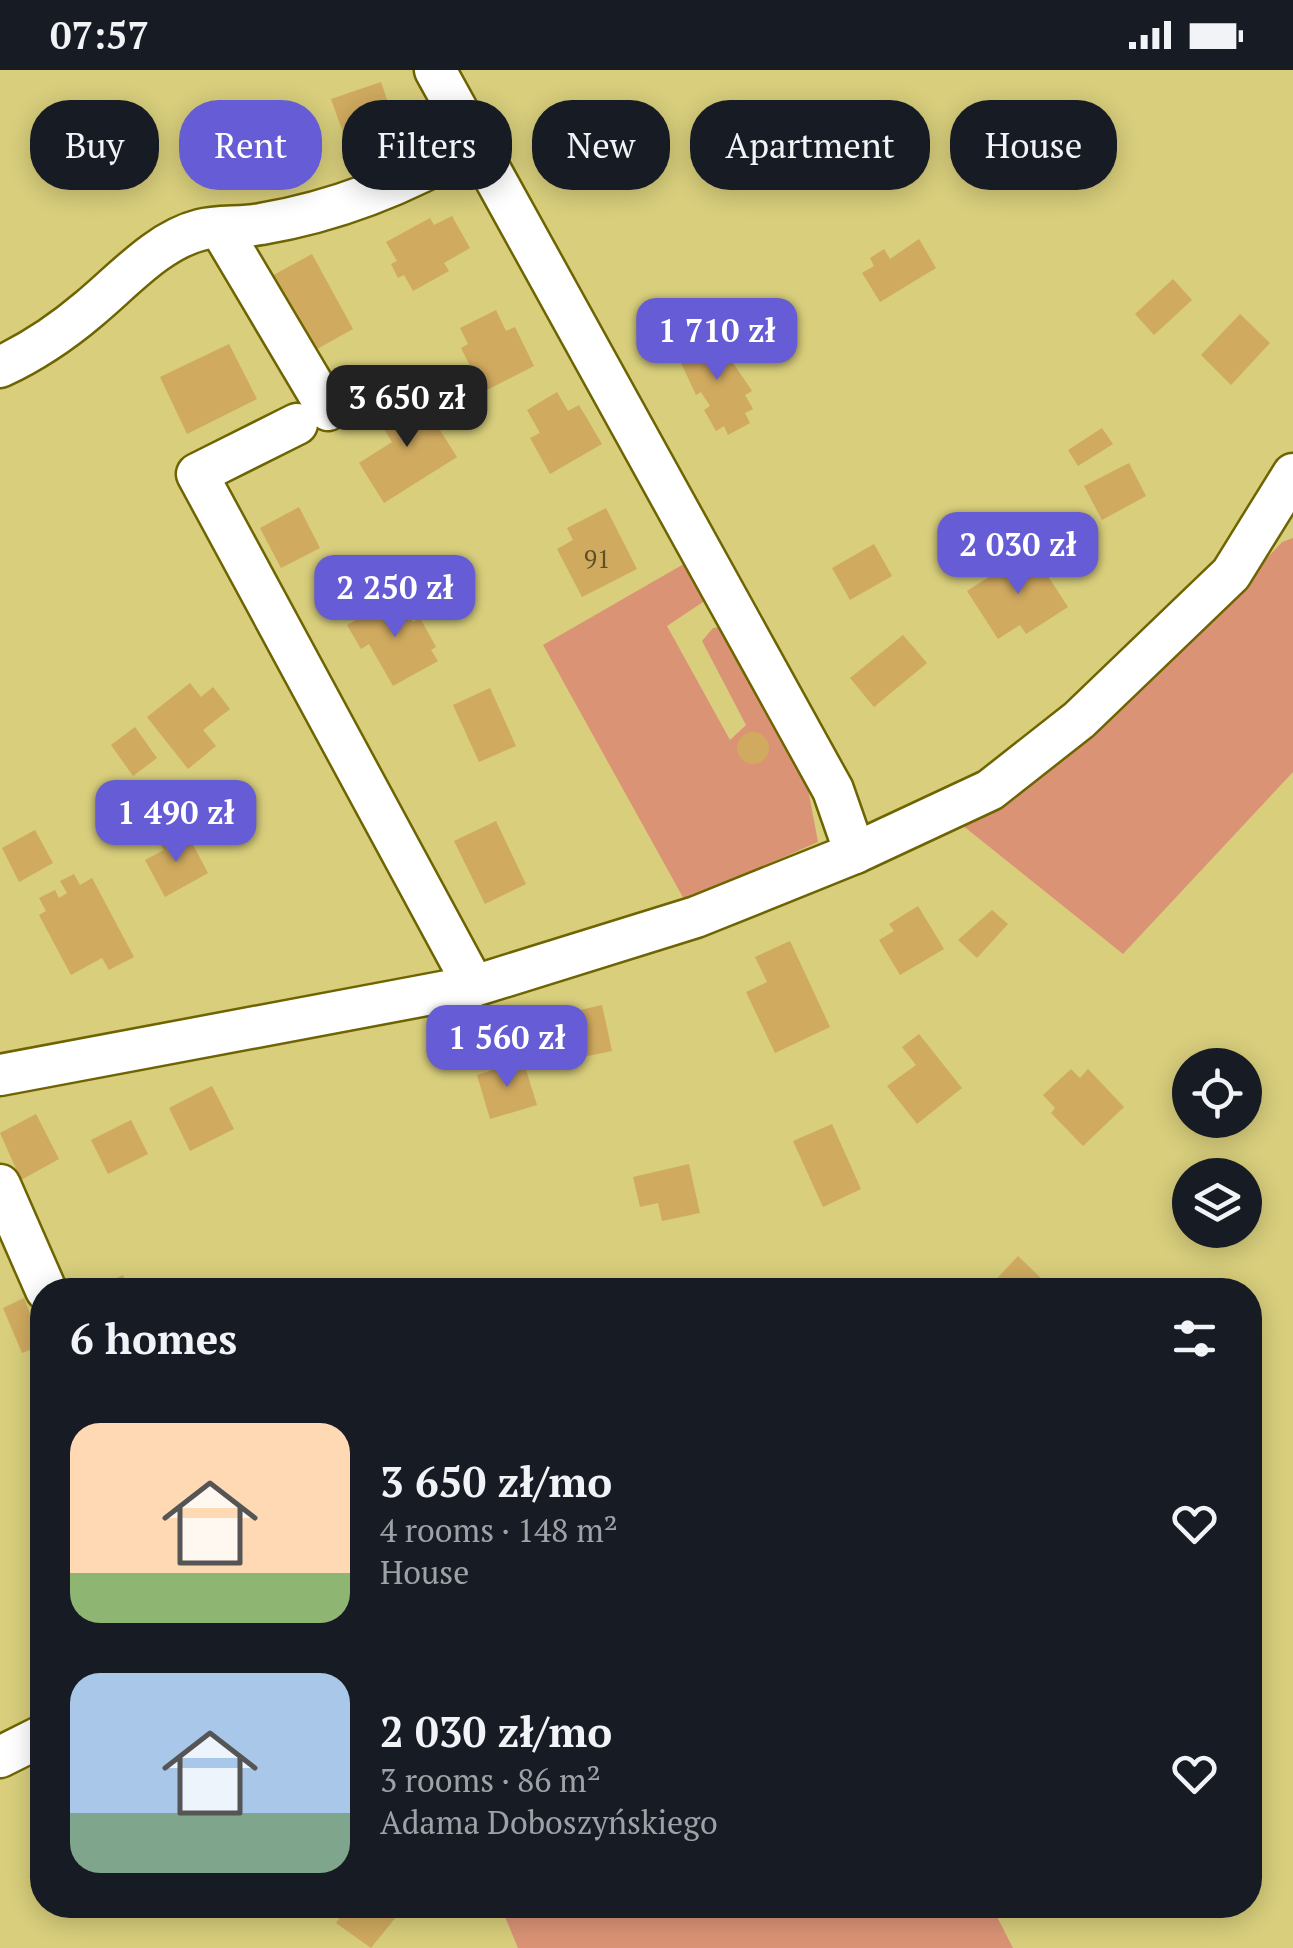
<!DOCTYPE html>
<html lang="en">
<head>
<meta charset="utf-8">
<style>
	:root { --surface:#171b24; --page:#242831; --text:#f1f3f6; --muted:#9ea1a6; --accent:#665cd5 }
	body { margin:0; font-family:"PT Serif",serif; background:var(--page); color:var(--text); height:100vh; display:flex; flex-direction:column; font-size:38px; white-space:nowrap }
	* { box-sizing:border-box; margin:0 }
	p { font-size:32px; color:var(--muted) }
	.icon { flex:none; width:55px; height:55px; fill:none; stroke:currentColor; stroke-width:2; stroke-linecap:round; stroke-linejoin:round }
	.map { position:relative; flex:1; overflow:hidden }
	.side { position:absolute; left:30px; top:1208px; width:1232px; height:640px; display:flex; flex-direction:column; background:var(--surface); border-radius:40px; box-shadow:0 5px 25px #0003 }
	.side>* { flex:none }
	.guide { position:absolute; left:30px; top:30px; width:1235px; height:90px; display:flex; gap:20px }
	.controls { position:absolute; left:1172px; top:978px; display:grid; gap:20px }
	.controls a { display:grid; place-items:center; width:90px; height:90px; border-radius:50%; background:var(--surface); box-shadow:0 5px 25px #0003; font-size:50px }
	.price { position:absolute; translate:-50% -85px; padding:0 22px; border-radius:20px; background:var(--accent); color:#fff; font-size:32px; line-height:65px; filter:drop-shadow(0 2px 5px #0008) }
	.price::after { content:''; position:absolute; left:50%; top:60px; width:30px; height:22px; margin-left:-15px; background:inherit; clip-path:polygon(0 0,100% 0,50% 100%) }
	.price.selected { background:#222; color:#fff }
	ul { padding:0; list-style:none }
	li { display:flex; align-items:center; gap:30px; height:250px; padding:0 40px }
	li span { display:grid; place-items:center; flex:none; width:280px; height:200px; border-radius:30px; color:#555 }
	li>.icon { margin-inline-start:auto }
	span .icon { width:120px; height:120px; fill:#fffc; stroke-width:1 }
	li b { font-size:42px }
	h2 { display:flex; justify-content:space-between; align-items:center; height:120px; padding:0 40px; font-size:42px }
	.chip { padding:0 35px; border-radius:40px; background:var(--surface); box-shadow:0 5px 25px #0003; font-size:35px; line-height:90px }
	.chip.selected { background:var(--accent); color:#fff }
	.status { display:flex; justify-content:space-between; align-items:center; height:70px; padding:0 50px; background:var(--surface); direction:ltr }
	.status svg { height:28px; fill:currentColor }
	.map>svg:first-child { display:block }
	.green { fill:#db9376 }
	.building { fill:#d0aa5f }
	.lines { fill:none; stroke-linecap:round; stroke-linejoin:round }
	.minor-casing { stroke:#6e6401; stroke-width:45 }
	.minor { stroke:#fff; stroke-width:40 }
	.labels { text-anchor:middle; stroke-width:8; stroke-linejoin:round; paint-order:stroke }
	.number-label { font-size:25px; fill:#5e5225 }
</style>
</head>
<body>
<div class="status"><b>07:57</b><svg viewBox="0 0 49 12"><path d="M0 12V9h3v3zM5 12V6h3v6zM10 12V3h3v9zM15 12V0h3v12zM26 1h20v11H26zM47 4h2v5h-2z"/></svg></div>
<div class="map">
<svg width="1293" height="1878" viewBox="0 0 1293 1878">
	<rect width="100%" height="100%" fill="#d8ce7c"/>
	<g class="green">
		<polygon points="1293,468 1293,702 1123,884 962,755 1100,657 1186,576 1282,472"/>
		<polygon points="689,491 709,528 667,556 730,670 746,655 702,571 713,558 732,555 804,698 818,772 685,831 543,575"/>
		<polygon points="500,1835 991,1835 1013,1878 518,1878"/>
	</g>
	<g class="building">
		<polygon points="381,12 403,76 354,93 331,29"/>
		<polygon points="452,146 470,178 444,193 449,201 413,221 404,205 398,208 391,194 397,191 386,172 430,148 434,155"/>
		<polygon points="919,169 936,198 880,232 862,203 874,196 870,188 884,179 890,189"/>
		<polygon points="312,184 353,259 310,283 268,208"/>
		<polygon points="1173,209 1192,230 1154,265 1135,244"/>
		<polygon points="496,240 506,261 515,257 534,296 483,322 461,278 468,274 460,258"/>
		<polygon points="1240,244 1270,273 1231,315 1201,285"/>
		<polygon points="712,262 752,321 745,325 753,339 745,343 750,353 728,365 724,356 716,361 704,340 710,336 701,322 696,325 676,282"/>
		<polygon points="229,274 257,329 187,364 160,307"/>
		<polygon points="557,322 568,341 579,335 602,374 550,404 530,368 540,363 527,340"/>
		<polygon points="417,324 457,387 384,433 359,393 392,372 378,349"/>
		<polygon points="1102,358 1113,374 1078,396 1068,380"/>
		<polygon points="1129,393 1146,426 1102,450 1084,416"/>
		<polygon points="299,437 320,478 281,498 260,458"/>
		<polygon points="606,438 637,499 582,527 557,479 573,470 567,458"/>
		<polygon points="874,474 892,506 850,530 832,498"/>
		<polygon points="1031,480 1068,537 1026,564 1020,555 998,569 967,521"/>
		<polygon points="398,526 413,552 420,548 436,577 431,580 438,591 393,616 369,574 361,579 347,555"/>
		<polygon points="903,565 927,593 874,637 850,608"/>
		<polygon points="190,613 201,627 213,617 230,639 203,660 216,676 188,699 147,647"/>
		<polygon points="490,618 516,676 479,692 453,635"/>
		<polygon points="135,657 157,688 133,706 111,675"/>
		<circle cx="753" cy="678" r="16"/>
		<polygon points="496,751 526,814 485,834 454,771"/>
		<polygon points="35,760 53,793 19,812 2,778"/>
		<polygon points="174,763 181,775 190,769 208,803 165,827 145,790 164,780 159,771"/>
		<polygon points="74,804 80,815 92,808 134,887 109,900 102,888 71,905 39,845 46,841 39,828 55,820 59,828 67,823 60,811"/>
		<polygon points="918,836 944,879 900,905 879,870 894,861 889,854"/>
		<polygon points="992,840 1008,854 977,888 958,870"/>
		<polygon points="790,871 830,957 775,983 746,922 767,912 755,887"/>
		<polygon points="602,935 612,981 564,991 554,946"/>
		<polygon points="919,964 962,1018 917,1054 887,1016 916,995 902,977"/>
		<polygon points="523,990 537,1035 490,1049 477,1005"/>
		<polygon points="1071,999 1080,1008 1088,999 1124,1037 1083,1076 1051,1043 1055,1038 1043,1025"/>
		<polygon points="212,1016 234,1059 190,1081 169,1038"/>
		<polygon points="36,1044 59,1089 21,1110 0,1063"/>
		<polygon points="131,1050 148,1084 108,1104 91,1070"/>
		<polygon points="832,1054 861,1119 823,1137 793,1071"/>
		<polygon points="689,1094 700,1143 662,1151 658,1133 640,1137 633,1107"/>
		<polygon points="1018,1186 1046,1213 1040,1220 986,1220"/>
		<polygon points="123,1205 130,1220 89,1220"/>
		<polygon points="24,1228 42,1275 22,1283 3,1238"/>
		<polygon points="349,1835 391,1835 400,1842 371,1878 336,1853"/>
	</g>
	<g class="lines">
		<g class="minor-casing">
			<g id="minor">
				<polyline points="435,0 833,720 855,783"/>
				<polyline points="220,158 328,340"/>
				<path d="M 0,297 C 32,282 62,262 89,239 C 122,212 157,171 200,160 C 219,155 241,158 261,154 C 338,141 406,114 473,74"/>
				<polyline points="297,354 197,404 474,916"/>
				<polyline points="0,1005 474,916 696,847 855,783 990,720 1079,650 1231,504 1293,404"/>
				<polyline points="0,1115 46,1220"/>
				<polyline points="0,1687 42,1666"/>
			</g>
		</g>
		<use href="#minor" class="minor"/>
	</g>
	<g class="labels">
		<g class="number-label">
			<text x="597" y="498">91</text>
		</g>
	</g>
</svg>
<div class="controls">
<a><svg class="icon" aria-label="locate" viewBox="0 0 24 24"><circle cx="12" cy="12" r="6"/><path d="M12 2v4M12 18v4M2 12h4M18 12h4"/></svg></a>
<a><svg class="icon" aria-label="layers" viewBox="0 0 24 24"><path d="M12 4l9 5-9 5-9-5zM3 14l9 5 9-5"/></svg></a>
</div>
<b class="price" style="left:717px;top:313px">1 710 zł</b>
<b class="price selected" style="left:407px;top:380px">3 650 zł</b>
<b class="price" style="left:1018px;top:527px">2 030 zł</b>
<b class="price" style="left:395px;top:570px">2 250 zł</b>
<b class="price" style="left:176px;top:795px">1 490 zł</b>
<b class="price" style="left:507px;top:1020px">1 560 zł</b>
<div class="guide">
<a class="chip">Buy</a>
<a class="chip selected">Rent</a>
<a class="chip">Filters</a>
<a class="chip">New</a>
<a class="chip">Apartment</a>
<a class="chip">House</a>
</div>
<section class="side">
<h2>6 homes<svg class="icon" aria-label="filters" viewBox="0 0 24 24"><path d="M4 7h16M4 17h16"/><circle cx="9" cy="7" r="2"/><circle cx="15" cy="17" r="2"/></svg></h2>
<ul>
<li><span style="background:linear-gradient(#ffd9b3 75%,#8fb573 0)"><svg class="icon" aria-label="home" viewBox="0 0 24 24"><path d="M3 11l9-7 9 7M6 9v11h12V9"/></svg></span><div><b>3 650 zł/mo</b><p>4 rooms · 148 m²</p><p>House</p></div><svg class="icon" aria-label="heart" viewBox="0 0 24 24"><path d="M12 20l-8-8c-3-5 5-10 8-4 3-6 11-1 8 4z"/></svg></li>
<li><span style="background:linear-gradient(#a9c7e8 70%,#7fa58c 0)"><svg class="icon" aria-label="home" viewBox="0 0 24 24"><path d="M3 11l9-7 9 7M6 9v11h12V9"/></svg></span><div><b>2 030 zł/mo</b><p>3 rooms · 86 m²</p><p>Adama Doboszyńskiego</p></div><svg class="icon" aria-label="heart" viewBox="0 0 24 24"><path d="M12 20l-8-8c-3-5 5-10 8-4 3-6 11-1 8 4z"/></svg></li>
</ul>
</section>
</div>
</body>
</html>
